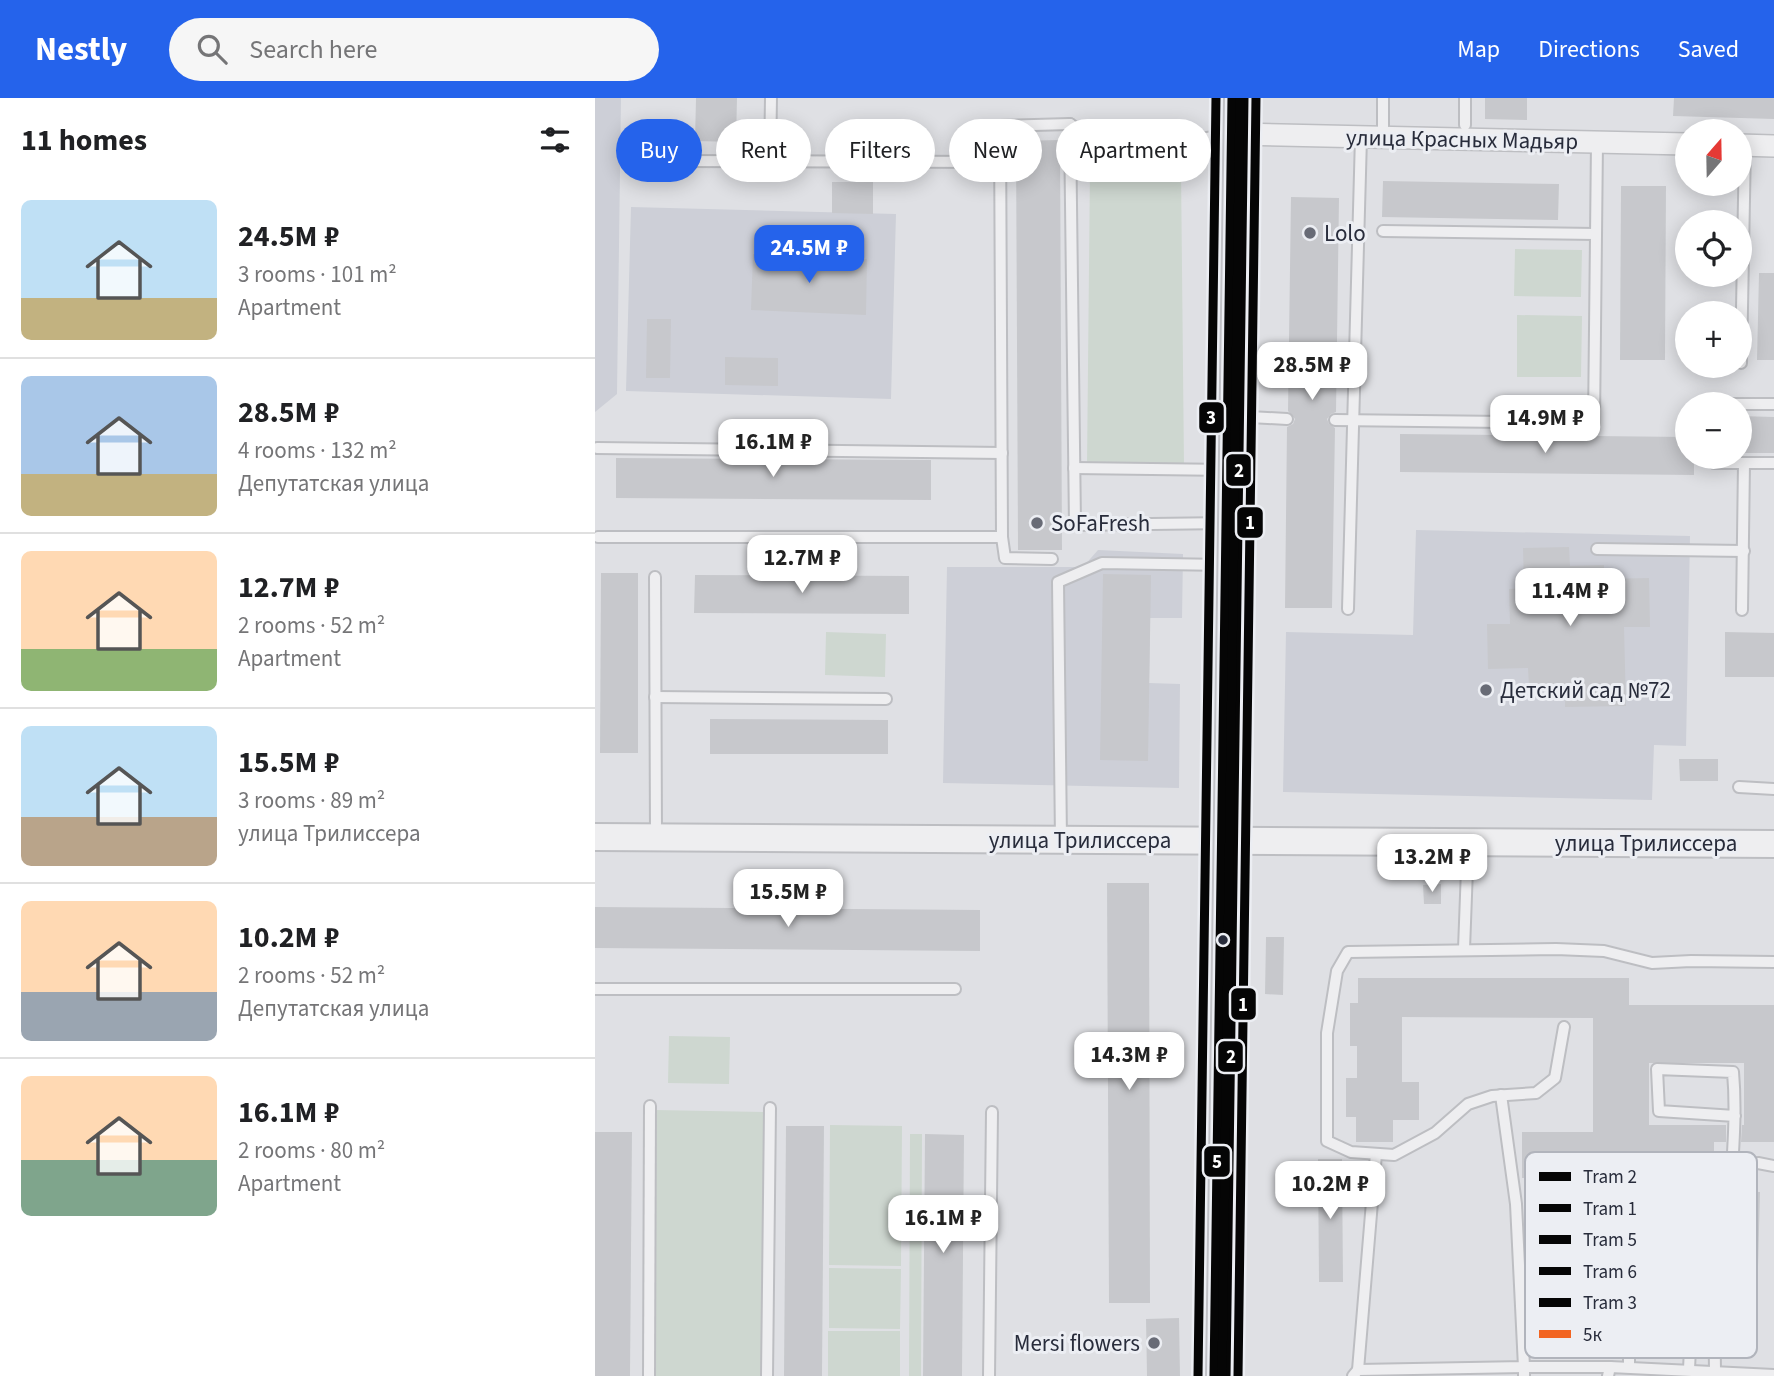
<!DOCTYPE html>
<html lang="en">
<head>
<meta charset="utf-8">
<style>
	:root { --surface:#fff; --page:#f6f6f6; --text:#202124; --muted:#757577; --line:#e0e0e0; --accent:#2563eb }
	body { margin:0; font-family:"Source Sans 3",sans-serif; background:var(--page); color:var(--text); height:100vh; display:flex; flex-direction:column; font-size:26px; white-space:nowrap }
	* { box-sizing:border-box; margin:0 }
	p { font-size:23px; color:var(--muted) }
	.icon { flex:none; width:38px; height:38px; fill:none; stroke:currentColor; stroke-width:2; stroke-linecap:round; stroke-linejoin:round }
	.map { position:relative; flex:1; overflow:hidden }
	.sheet { display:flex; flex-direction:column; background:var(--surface); width:595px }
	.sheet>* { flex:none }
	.guide { position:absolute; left:21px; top:21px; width:665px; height:63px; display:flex; gap:14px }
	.needle { width:46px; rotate:20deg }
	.controls { position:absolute; left:1080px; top:21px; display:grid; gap:14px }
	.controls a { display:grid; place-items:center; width:77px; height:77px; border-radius:50%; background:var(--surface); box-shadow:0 4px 18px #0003; font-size:35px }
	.price { position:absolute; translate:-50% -60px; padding:0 16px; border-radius:14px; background:#fff; color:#222; font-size:23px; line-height:46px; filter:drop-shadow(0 2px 4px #0008) }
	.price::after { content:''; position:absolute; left:50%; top:42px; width:21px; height:16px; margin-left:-10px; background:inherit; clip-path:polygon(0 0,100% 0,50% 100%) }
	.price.active { background:var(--accent); color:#fff }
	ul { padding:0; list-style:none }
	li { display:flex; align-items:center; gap:21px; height:175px; padding:0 21px }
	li+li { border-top:2px solid var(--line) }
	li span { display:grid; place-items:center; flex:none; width:196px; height:140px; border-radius:10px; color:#555 }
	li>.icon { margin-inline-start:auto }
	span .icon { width:84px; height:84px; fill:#fffc; stroke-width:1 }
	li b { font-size:30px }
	h2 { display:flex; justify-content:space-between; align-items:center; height:84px; padding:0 21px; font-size:30px }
	.chip { padding:0 24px; border-radius:32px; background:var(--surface); box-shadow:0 4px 18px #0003; font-size:24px; line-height:63px }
	.chip.active { background:var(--accent); color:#fff }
	header { display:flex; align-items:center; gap:42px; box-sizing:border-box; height:98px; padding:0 35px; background:var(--accent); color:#fff }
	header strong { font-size:33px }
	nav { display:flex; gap:38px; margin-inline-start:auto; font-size:24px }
	.search { width:490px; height:63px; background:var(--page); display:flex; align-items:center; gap:18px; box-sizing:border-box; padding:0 24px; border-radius:38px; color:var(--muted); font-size:26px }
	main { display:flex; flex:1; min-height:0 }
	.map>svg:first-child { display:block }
	.built { fill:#cdcfd7 }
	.green { fill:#ced7d0 }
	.building { fill:#c7c8cc }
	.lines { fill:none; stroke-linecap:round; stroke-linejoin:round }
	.service-casing { stroke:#bdbec2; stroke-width:14 }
	.minor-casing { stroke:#bdbec2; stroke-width:24 }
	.tertiary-casing { stroke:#bdbec2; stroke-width:30 }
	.service { stroke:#eeeef0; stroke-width:10 }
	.minor { stroke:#eeeef0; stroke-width:21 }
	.tertiary { stroke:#eeeef0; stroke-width:26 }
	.secondary { stroke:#c0c1c6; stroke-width:30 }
	.bus-1-casing { stroke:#eceef3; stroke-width:14 }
	.bus-1 { stroke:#f26522; stroke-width:9 }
	.tram-1-casing { stroke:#eceef3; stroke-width:14 }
	.tram-2-casing { stroke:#eceef3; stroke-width:14 }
	.tram-3-casing { stroke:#eceef3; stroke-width:14 }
	.tram-4-casing { stroke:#eceef3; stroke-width:14 }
	.tram-5-casing { stroke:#eceef3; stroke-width:14 }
	.tram-1 { stroke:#050505; stroke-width:9 }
	.tram-2 { stroke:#050505; stroke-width:9 }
	.tram-3 { stroke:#050505; stroke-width:9 }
	.tram-4 { stroke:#050505; stroke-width:9 }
	.tram-5 { stroke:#050505; stroke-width:9 }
	.poi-dot { fill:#686b76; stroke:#eceef3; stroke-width:2.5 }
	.bus-dot { fill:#282c3b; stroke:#eceef3; stroke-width:2.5 }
	.labels { text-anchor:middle; stroke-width:6; stroke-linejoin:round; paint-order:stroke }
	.street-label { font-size:23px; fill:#282c3b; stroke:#eceef3 }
	.poi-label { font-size:23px; fill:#282c3b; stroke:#eceef3; text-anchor:start }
	.key { fill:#eceef3; stroke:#b1b4bc; stroke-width:2 }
	.key-label { font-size:19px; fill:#282c3b }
	.line-badge { stroke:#eceef3; stroke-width:2.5 }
	.badge-label { font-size:19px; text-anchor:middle; font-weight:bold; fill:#fff }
</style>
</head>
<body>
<header>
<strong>Nestly</strong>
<div class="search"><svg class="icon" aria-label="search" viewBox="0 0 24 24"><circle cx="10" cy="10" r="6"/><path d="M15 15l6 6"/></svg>Search here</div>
<nav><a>Map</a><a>Directions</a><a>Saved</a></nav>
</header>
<main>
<section class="sheet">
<h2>11 homes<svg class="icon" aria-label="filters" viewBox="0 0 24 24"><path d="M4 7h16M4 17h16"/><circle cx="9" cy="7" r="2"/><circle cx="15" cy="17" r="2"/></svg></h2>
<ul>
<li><span style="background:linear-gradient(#bfe0f5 70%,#c2b280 0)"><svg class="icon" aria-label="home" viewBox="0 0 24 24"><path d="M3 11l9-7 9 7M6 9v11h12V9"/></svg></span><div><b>24.5M ₽</b><p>3 rooms · 101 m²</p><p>Apartment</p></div></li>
<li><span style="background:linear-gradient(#a9c7e8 70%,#c2b280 0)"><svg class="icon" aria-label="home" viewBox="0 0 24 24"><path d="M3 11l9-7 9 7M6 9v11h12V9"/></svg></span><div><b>28.5M ₽</b><p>4 rooms · 132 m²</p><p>Депутатская улица</p></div></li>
<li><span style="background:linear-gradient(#ffd9b3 70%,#8fb573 0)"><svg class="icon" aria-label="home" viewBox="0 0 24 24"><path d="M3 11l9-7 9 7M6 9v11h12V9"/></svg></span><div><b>12.7M ₽</b><p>2 rooms · 52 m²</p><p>Apartment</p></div></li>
<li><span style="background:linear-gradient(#bfe0f5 65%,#b9a48a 0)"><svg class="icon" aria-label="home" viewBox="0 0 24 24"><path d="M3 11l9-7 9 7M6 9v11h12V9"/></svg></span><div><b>15.5M ₽</b><p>3 rooms · 89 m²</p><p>улица Трилиссера</p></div></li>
<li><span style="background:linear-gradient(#ffd9b3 65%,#9aa5b1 0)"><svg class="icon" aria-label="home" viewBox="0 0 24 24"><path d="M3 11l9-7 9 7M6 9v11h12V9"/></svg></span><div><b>10.2M ₽</b><p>2 rooms · 52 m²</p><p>Депутатская улица</p></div></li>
<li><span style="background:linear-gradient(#ffd9b3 60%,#7fa58c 0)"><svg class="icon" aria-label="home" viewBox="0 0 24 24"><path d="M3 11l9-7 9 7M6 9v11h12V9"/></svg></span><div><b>16.1M ₽</b><p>2 rooms · 80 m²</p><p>Apartment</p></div></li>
</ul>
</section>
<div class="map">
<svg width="1179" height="1278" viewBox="0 0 1179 1278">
	<rect width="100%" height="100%" fill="#dfe0e4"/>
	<g class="built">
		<polygon points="0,0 26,0 22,296 0,314"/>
		<polygon points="36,109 301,116 296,301 31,293"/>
		<polygon points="821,432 1095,438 1091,648 1059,647 1057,702 688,694 691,534 818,537"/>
		<polygon points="503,452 588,456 587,520 555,520 554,585 585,586 584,690 348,685 352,469 488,469"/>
	</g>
	<g class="green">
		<polygon points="495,69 586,71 589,368 492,368"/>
		<polygon points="920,151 987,152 986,199 919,198"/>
		<polygon points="922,217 987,218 986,279 922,279"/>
		<polygon points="231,534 291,536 290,579 230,577"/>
		<polygon points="74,938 135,939 134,986 73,985"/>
		<polygon points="60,1012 170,1014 166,1278 59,1278"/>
		<polygon points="235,1027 307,1028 306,1168 234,1167"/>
		<polygon points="315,1036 327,1036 326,1278 314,1278"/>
		<polygon points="234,1170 306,1171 305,1231 234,1230"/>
		<rect x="233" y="1233" width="72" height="45"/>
	</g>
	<g class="building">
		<polygon points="101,0 142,0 141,44 100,43"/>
		<polygon points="890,0 932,0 932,22 890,21"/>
		<polygon points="1079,0 1179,0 1179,21 1078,18"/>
		<polygon points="465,42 467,452 423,452 421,43"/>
		<polygon points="788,83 964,86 963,122 787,119"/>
		<polygon points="237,84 278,84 278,116 237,115"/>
		<polygon points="1026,88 1071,88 1070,262 1025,262"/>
		<polygon points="696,99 744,100 741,314 736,316 732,321 734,326 740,330 737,510 690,510 692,329 698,326 700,321 693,313"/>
		<polygon points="158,156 272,161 271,217 156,212"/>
		<polygon points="1164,175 1179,175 1179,262 1162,262"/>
		<polygon points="52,221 76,221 75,280 51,280"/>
		<polygon points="130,259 183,260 183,288 130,287"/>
		<polygon points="1144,318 1179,319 1179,355 1144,355"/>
		<polygon points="805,336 1092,339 1092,359 1099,359 1099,377 805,374"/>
		<polygon points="21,360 336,362 336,402 21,400"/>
		<polygon points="974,449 975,468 1009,467 1009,481 1054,480 1055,529 1029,529 1031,608 970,609 970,588 934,588 933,570 893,571 892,526 915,526 914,491 929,490 928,450"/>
		<polygon points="6,475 43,475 43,655 5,655"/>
		<polygon points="508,476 556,477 553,663 505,662"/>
		<polygon points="100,477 314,478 314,516 99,515"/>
		<polygon points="1130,534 1179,535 1179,579 1130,579"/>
		<polygon points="115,621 293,622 293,656 115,656"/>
		<polygon points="1084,661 1123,661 1123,683 1085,683"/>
		<polygon points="512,785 554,785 555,1205 514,1205"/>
		<polygon points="846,786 846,806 829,806 828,787"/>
		<polygon points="0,809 385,812 385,853 0,850"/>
		<polygon points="671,839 689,839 688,897 670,896"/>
		<polygon points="763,880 1034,880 1034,907 1179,907 1179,1044 1146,1044 1147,1027 1149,1027 1149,965 1054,965 1054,1027 1131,1027 1131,1044 1119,1044 1119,1068 1110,1073 1057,1073 1057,1076 1050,1080 1044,1080 1044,1198 1027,1198 1027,1211 998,1212 998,1237 967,1237 967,1201 934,1201 934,1174 943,1174 943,1080 927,1080 927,1034 998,1034 998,920 807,919 807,984 824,984 824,1022 798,1022 798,1044 761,1044 761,1019 751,1019 751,980 762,980 762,948 755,948 755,905 763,905"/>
		<polygon points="191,1028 229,1028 227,1278 189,1278"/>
		<polygon points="0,1034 37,1034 35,1278 0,1278"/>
		<polygon points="330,1036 369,1037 367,1278 328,1278"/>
		<polygon points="723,1061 747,1061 748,1184 724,1184"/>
		<polygon points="1124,1093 1165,1094 1163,1169 1123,1168"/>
		<polygon points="584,1220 585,1278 552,1278 551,1221"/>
	</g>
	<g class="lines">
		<g class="service-casing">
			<g id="service">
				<polyline points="870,0 870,27"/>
				<polyline points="788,39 788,0"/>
				<polyline points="75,63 405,64"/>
				<polyline points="175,63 176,0"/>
				<polyline points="788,133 1001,136"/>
				<polyline points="1146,265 1150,47"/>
				<polyline points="1119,306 1179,306"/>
				<polyline points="637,318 692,321"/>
				<polyline points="740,322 999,325 1002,44"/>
				<polyline points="2,350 407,355"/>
				<polyline points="1119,359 1119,365 1149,365"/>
				<polyline points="479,370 634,372"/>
				<polyline points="633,425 480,427 475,26 494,41 585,44 639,36"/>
				<polyline points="3,439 407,439"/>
				<polyline points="1002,451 1149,453"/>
				<polyline points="457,461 410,460 407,439 405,28 475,26"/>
				<polyline points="60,479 61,739"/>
				<polyline points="753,511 766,39"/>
				<polyline points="1147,512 1149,365 1179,365"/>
				<polyline points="60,599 291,601"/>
				<polyline points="1144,689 1179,691"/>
				<polyline points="466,742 463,484 507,465 629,467"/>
				<polyline points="869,851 873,744"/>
				<polyline points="0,891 360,891"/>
				<polyline points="969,929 960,980 941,995 897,998 873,1006 840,1035 799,1057 756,1054 732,1043 732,935 742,873 753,854 961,851 1009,853 1057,865 1096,863 1179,864"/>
				<path d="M 1140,1018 L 1064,1013 L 1062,971 L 1138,974 C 1141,1007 1139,1039 1137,1072 L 1163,1065 L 1179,1068"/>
				<polyline points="1057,1084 1103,1086 1127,1073 1137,1072"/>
				<polyline points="1119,1199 1120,1273"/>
				<polyline points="1034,1269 1034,1237"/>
				<polyline points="1094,1271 1103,1086"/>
				<polyline points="763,1272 781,1056"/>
				<polyline points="54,1278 55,1008"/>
				<polyline points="172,1278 175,1010"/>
				<polyline points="394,1278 397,1014"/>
				<polyline points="758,1278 763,1272 929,1269 921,1106 906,997"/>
				<polyline points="929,1278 929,1269 1015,1269"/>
				<polyline points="1013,1278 1015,1269 1179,1277"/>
			</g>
		</g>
		<g class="minor-casing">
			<g id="minor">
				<polyline points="641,36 1092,46"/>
				<polyline points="1144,47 1179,48"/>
			</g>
		</g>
		<g class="tertiary-casing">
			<polyline id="tertiary" points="0,739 1179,746"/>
		</g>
		<use href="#service" class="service"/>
		<use href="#minor" class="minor"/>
		<use href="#tertiary" class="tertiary"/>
		<polyline class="secondary" points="623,1278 629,699 641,0"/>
		<g class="bus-1-casing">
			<polyline id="bus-1" points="623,1278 629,699 641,0"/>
		</g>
		<use href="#bus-1" class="bus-1"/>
		<g class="tram-1-casing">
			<polyline id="tram-1" points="631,1278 649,0"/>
		</g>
		<g class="tram-2-casing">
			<polyline id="tram-2" points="643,1278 661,0"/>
		</g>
		<g class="tram-3-casing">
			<polyline id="tram-3" points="619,1278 637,0"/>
		</g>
		<g class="tram-4-casing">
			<polyline id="tram-4" points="627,1278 645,0"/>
		</g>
		<g class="tram-5-casing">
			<polyline id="tram-5" points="603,1278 621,0"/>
		</g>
		<use href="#tram-1" class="tram-1"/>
		<use href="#tram-2" class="tram-2"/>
		<use href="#tram-3" class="tram-3"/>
		<use href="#tram-4" class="tram-4"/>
		<use href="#tram-5" class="tram-5"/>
	</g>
	<g class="poi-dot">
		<circle cx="715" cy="135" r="7"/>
		<circle cx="442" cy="425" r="7"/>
		<circle cx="891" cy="592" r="7"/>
		<circle cx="559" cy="1245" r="7"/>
	</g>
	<circle class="bus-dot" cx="628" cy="842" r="6"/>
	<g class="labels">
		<g class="street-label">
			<text transform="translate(867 41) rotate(1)" y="8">улица Красных Мадьяр</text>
			<text x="485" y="750">улица Трилиссера</text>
			<text x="1051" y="753">улица Трилиссера</text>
		</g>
		<g class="poi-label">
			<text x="729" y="143">Lolo</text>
			<text x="456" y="433">SoFaFresh</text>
			<text x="905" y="600">Детский сад №72</text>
			<text x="545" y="1253" text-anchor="end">Mersi flowers</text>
		</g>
	</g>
	<rect x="930" y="1054" width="232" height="206" rx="10" class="key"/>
	<rect x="944" y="1074" width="32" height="9" fill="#050505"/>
	<rect x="944" y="1106" width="32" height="8" fill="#050505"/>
	<rect x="944" y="1137" width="32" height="9" fill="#050505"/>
	<rect x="944" y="1169" width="32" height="8" fill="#050505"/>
	<rect x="944" y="1200" width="32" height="9" fill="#050505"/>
	<rect x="944" y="1232" width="32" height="8" fill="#f26522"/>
	<g class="key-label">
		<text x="988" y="1085">Tram 2</text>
		<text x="988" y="1117">Tram 1</text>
		<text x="988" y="1148">Tram 5</text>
		<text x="988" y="1180">Tram 6</text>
		<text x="988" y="1211">Tram 3</text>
		<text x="988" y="1243">5к</text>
	</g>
	<g class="line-badge">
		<rect x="603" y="303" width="27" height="33" rx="7" fill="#050505"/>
		<rect x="630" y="355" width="27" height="34" rx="7" fill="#050505"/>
		<rect x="641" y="408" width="28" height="33" rx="7" fill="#050505"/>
		<rect x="635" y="889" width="27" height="34" rx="7" fill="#050505"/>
		<rect x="622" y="942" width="27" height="33" rx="7" fill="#050505"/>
		<rect x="608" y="1047" width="28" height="33" rx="7" fill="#050505"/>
	</g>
	<g class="badge-label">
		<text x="616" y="326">3</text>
		<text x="644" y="379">2</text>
		<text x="655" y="431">1</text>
		<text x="648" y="913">1</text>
		<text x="636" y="965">2</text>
		<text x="622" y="1070">5</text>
	</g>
</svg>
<div class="controls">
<a><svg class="needle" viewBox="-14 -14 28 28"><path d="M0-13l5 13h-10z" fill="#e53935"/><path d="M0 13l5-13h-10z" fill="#757577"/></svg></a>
<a><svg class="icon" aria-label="locate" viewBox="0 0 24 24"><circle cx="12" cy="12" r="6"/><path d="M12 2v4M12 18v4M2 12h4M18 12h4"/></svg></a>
<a>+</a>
<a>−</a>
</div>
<b class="price active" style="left:214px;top:187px">24.5M ₽</b>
<b class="price" style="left:717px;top:304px">28.5M ₽</b>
<b class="price" style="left:950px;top:357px">14.9M ₽</b>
<b class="price" style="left:178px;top:381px">16.1M ₽</b>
<b class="price" style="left:207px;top:497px">12.7M ₽</b>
<b class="price" style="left:975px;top:530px">11.4M ₽</b>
<b class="price" style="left:837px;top:796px">13.2M ₽</b>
<b class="price" style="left:193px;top:831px">15.5M ₽</b>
<b class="price" style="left:534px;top:994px">14.3M ₽</b>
<b class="price" style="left:735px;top:1123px">10.2M ₽</b>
<b class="price" style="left:348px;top:1157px">16.1M ₽</b>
<div class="guide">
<a class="chip active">Buy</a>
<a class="chip">Rent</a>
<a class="chip">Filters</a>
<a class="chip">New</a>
<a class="chip">Apartment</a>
</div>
</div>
</main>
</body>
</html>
